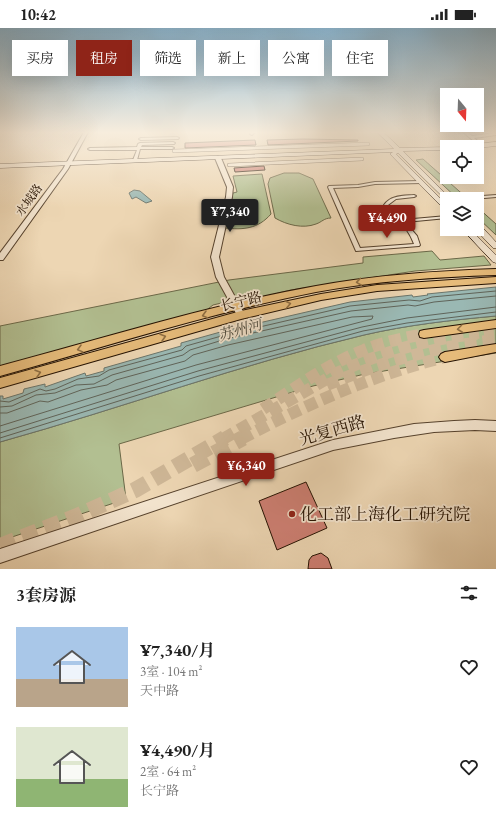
<!DOCTYPE html>
<html lang="zh">
<head>
<meta charset="utf-8">
<style>
	:root { --surface:#fff; --page:#f2f2f2; --text:#222; --muted:#767676; --accent:#8f2418 }
	body { margin:0; font-family:"EB Garamond","Noto Serif SC",serif; background:var(--page); color:var(--text); height:100vh; display:flex; flex-direction:column; font-size:15px; white-space:nowrap }
	* { box-sizing:border-box; margin:0 }
	p { font-size:13px; color:var(--muted) }
	.icon { flex:none; width:22px; height:22px; fill:none; stroke:currentColor; stroke-width:2; stroke-linecap:round; stroke-linejoin:round }
	.map { position:relative; height:541px; overflow:hidden }
	.panel { display:flex; flex-direction:column; background:var(--surface); flex:1 }
	.panel>* { flex:none }
	.top-card { position:absolute; left:12px; top:12px; width:472px; height:36px; display:flex; gap:8px }
	.needle { width:26px; rotate:161deg }
	.fabs { position:absolute; left:440px; top:60px; display:grid; gap:8px }
	.fabs a { display:grid; place-items:center; width:44px; height:44px; border-radius:0px; background:var(--surface); box-shadow:0 4px 16px #0002; font-size:20px }
	.price { position:absolute; translate:-50% -34px; padding:0 9px; border-radius:4px; background:var(--accent); color:#fff; font-size:13px; line-height:26px; filter:drop-shadow(0 1px 2px #0008) }
	.price::after { content:''; position:absolute; left:50%; top:24px; width:12px; height:9px; margin-left:-6px; background:inherit; clip-path:polygon(0 0,100% 0,50% 100%) }
	.price.active { background:#222; color:#fff }
	ul { padding:0; list-style:none }
	li { display:flex; align-items:center; gap:12px; height:100px; padding:0 16px }
	li span { display:grid; place-items:center; flex:none; width:112px; height:80px; border-radius:0px; color:#555 }
	li>.icon { margin-inline-start:auto }
	span .icon { width:48px; height:48px; fill:#fffc; stroke-width:1 }
	li b { font-size:17px }
	h2 { display:flex; justify-content:space-between; align-items:center; height:48px; padding:0 16px; font-size:17px }
	.chip { padding:0 14px; border-radius:0px; background:var(--surface); box-shadow:0 4px 16px #0002; font-size:14px; line-height:36px }
	.chip.active { background:var(--accent); color:#fff }
	.status { display:flex; justify-content:space-between; align-items:center; height:28px; padding:0 20px; background:var(--surface); direction:ltr }
	.status svg { height:11px; fill:currentColor }
	.map>svg:first-child { display:block }
	.green { fill:#b2bf91; stroke:#6b6848 }
	.water { fill:#9ab8b3; stroke:#6b756b }
	.lines { fill:none; stroke-linecap:round; stroke-linejoin:round }
	.shore { stroke:#5f645a; stroke-width:1 }
	.building { fill:#ce7f73; stroke:#241100 }
	.trunk-tunnel-far2 { stroke:#cfb898; stroke-width:10; stroke-dasharray:10 5; stroke-linecap:butt }
	.trunk-tunnel-far1 { stroke:#cfb898; stroke-width:12; stroke-dasharray:12 6; stroke-linecap:butt }
	.trunk-tunnel { stroke:#cfb898; stroke-width:16; stroke-dasharray:16 8; stroke-linecap:butt }
	.pedestrian-casing { stroke:#56422d; stroke-width:4 }
	.minor-casing { stroke:#56422d; stroke-width:2 }
	.tertiary-casing { stroke:#56422d; stroke-width:2 }
	.secondary-casing { stroke:#241100; stroke-width:1 }
	.primary-casing { stroke:#241100; stroke-width:2 }
	.trunk-casing { stroke:#241100; stroke-width:2 }
	.pedestrian { stroke:#f3e4ce; stroke-width:3 }
	.minor { fill:#f3e4ce; fill-rule:evenodd }
	.tertiary { fill:#f3e4ce; fill-rule:evenodd }
	.secondary { fill:#f3e4ce; fill-rule:evenodd }
	.primary { fill:#e6bb7a; fill-rule:evenodd }
	.trunk { fill:#e6bb7a; fill-rule:evenodd }
	.oneway { stroke:#8f6e43 }
	.poi-dot { fill:#8f2418; stroke:#f3e4ce; stroke-width:1.5 }
	.labels { text-anchor:middle; stroke-width:3.5; stroke-linejoin:round; paint-order:stroke }
	.far-street-label { font-size:12px; fill:#241100; stroke:#f3e4ce }
	.street-label { font-size:14px; fill:#241100; stroke:#f3e4ce }
	.water-label { font-size:15px; font-style:italic; fill:#4d4b3f; stroke:#f3e4ce }
	.near-street-label { font-size:17px; fill:#241100; stroke:#f3e4ce }
	.near-poi-label { font-size:17px; fill:#241100; stroke:#f3e4ce; text-anchor:start }
</style>
</head>
<body>
<div class="status"><b>10:42</b><svg viewBox="0 0 49 12"><path d="M0 12V9h3v3zM5 12V6h3v6zM10 12V3h3v9zM15 12V0h3v12zM26 1h20v11H26zM47 4h2v5h-2z"/></svg></div>
<div class="map">
<svg width="496" height="541" viewBox="0 0 496 541">
	<rect width="100%" height="100%" fill="#edd6b3"/>
	<filter id="stains"><feTurbulence type="fractalNoise" baseFrequency=".005" numOctaves="4"/><feColorMatrix values="0 0 0 0 .2 0 0 0 0 .09 0 0 0 0 .02 0 0 0 .5 -.17"/></filter>
	<radialGradient id="worn" r=".72"><stop offset=".6" stop-color="#630" stop-opacity="0"/><stop offset="1" stop-color="#630" stop-opacity=".3"/></radialGradient>
	<g class="green">
		<polygon points="423,131 468,171 458,171 416,132"/>
		<path d="M 284,145 L 299,145 L 313,151 L 331,190 C 324,190 322,194 316,196 C 303,201 287,197 275,190 L 268,156 L 270,150 Z"/>
		<path d="M 262,146 L 271,186 C 258,201 243,202 225,200 L 233,165 L 237,164 L 233,148 Z"/>
		<polygon points="477,179 496,196 496,207 477,189"/>
		<polygon points="432,223 440,232 484,228 491,237 415,243 291,262 258,270 251,268 213,277 204,284 0,338 0,298 229,252 363,235 363,229"/>
		<path d="M 496,288 L 496,325 L 365,346 L 313,358 L 119,416 L 126,471 L 0,513 L 0,414 C 122,380 241,336 364,307 C 407,297 452,292 496,288 Z"/>
	</g>
	<g class="water">
		<polygon points="134,162 140,163 152,173 146,175 136,169 132,171 129,165"/>
		<path d="M 496,259 L 496,288 C 452,292 407,297 364,307 C 241,336 122,380 0,414 L 0,368 L 3,368 L 3,371 L 23,365 L 24,361 L 45,356 L 45,359 L 85,345 L 86,348 L 104,343 L 104,340 L 181,318 L 181,315 L 224,303 L 350,274 L 412,267 L 413,269 L 428,267 L 427,266 Z"/>
	</g>
	<g class="lines">
		<g class="shore">
			<polyline points="0,373 9,374 40,361 46,363 55,361 78,351 99,348 109,342 182,322 186,318 225,307 350,278 409,272 420,273 432,269 496,263"/>
			<polyline points="0,379 12,378 36,367 55,365 76,357 94,356 112,347 183,327 190,322 226,311 351,283 408,277 415,278 434,274 496,268"/>
			<polyline points="0,385 7,385 40,373 48,374 81,362 107,357 116,352 185,333 193,327 228,317 352,289 373,288 372,291 196,337 0,398"/>
			<polyline points="0,405 198,343 362,299 407,290 496,279"/>
			<polyline points="0,410 199,348 363,303 407,295 496,284"/>
		</g>
	</g>
	<g class="building">
		<polygon points="303,111 358,112 358,113 268,117 267,112"/>
		<polygon points="255,112 256,117 185,120 185,115"/>
		<polygon points="264,138 265,142 235,144 234,140"/>
		<polygon points="306,454 327,500 277,522 259,473"/>
		<polygon points="321,525 328,530 332,541 308,541 309,532 312,528"/>
	</g>
	<g class="lines">
		<g class="trunk-tunnel-far2">
			<polyline points="420,307 424,306"/>
			<polyline points="469,307 496,304"/>
		</g>
		<g class="trunk-tunnel-far1">
			<path d="M 327,357 C 382,334 437,318 496,312"/>
			<path d="M 263,381 C 295,360 328,336 364,322 C 383,314 404,310 424,306"/>
			<path d="M 223,411 L 337,345 C 382,324 428,311 477,306"/>
			<path d="M 241,411 C 307,376 373,347 445,329"/>
		</g>
		<g class="trunk-tunnel">
			<polyline points="193,437 243,410"/>
			<polyline points="0,518 77,488 135,462 225,410"/>
		</g>
		<g class="pedestrian-casing">
			<g id="pedestrian">
				<polyline points="174,123 368,116"/>
				<polyline points="229,137 362,131"/>
			</g>
		</g>
		<g class="minor-casing">
			<g id="minor">
				<polygon points="251,104 255,104 252,107 250,106"/>
				<polygon points="463,104 467,104 472,108 496,105 496,107 474,110 482,117 483,118 481,119"/>
				<polygon points="177,109 179,110 178,111 141,112 139,111 141,110"/>
				<polygon points="173,114 175,115 174,116 142,117 141,119 172,119 174,120 172,121 140,121 137,132 135,133 133,132 137,122 90,122 88,121 90,120 137,119 138,116 140,115"/>
				<path d="M 421,153 L 422,153 L 422,155 L 375,156 L 358,159 L 333,160 L 360,220 L 414,216 C 411,208 406,199 399,194 C 392,188 386,187 384,177 C 391,167 403,168 414,167 L 416,168 L 414,169 L 396,171 L 388,177 L 391,184 L 402,192 L 447,188 L 447,190 L 405,194 L 417,208 L 420,217 L 419,218 L 356,223 L 328,159 L 329,158 L 358,157 L 375,154 Z"/>
				<polygon points="496,167 496,169 473,171 453,171 455,170"/>
			</g>
		</g>
		<g class="tertiary-casing">
			<g id="tertiary">
				<polygon points="84,104 88,104 68,141 3,232 0,232 0,225 63,141"/>
				<polygon points="218,128 221,130 233,159 232,169 219,229 224,249 245,287 244,289 238,289 216,249 211,229 226,169 227,159 215,130"/>
				<polygon points="475,392 496,393 496,403 475,402 434,404 394,410 333,422 0,535 0,521 333,412 414,396 454,393"/>
			</g>
		</g>
		<g class="secondary-casing">
			<g id="secondary">
				<polygon points="377,104 383,104 400,120 449,119 447,119 447,122 403,123 451,171 447,171 447,173 398,125 396,126 447,177 447,183 445,182 391,127 390,126 393,124 0,140 0,136 394,121"/>
				<polygon points="496,114 496,118 477,120 465,119 468,117"/>
				<polygon points="477,197 480,197 496,214 496,220 493,220 475,201 477,201"/>
				<polygon points="462,201 470,201 496,227 496,235 493,234"/>
			</g>
		</g>
		<g class="primary-casing">
			<g id="primary">
				<path d="M 496,241 L 496,247 C 436,249 375,253 316,264 C 209,285 105,319 0,348 L 0,338 C 105,310 209,277 316,258 C 375,247 436,243 496,241 Z"/>
				<polygon points="496,249 496,255 377,263 321,272 241,291 0,360 0,350 241,283 321,266 377,257"/>
			</g>
		</g>
		<g class="trunk-casing">
			<g id="trunk">
				<polygon points="496,292 496,300 424,310 420,309 419,306 420,303 424,302"/>
				<polygon points="496,316 496,324 445,334 441,332 439,329 441,326 445,324"/>
			</g>
		</g>
		<use href="#pedestrian" class="pedestrian"/>
		<use href="#minor" class="minor"/>
		<use href="#tertiary" class="tertiary"/>
		<use href="#secondary" class="secondary"/>
		<use href="#primary" class="primary"/>
		<use href="#trunk" class="trunk"/>
	</g>
	<defs><path id="oneway-chevron" d="M-2-3.5L2.5 0L-2 3.5" fill="none" stroke-width="1.6" stroke-linecap="round" stroke-linejoin="round"/></defs>
	<g class="oneway">
		<use href="#oneway-chevron" transform="translate(359 254) rotate(172)"/>
		<use href="#oneway-chevron" transform="translate(288 276) rotate(-13)"/>
		<use href="#oneway-chevron" transform="translate(205 287) rotate(165)"/>
		<use href="#oneway-chevron" transform="translate(460 301) rotate(173)"/>
		<use href="#oneway-chevron" transform="translate(163 309) rotate(-16)"/>
		<use href="#oneway-chevron" transform="translate(80 321) rotate(165)"/>
		<use href="#oneway-chevron" transform="translate(38 345) rotate(-16)"/>
	</g>
	<linearGradient id="sky" x2="0" y2="1"><stop stop-color="#89b6d3"/><stop offset="0.58" stop-color="#f7eddd"/><stop offset="1" stop-color="#f7eddd" stop-opacity="0"/></linearGradient>
	<rect width="496" height="180" fill="url(#sky)"/>
	<circle class="poi-dot" cx="292" cy="486" r="4"/>
	<g class="labels">
		<g class="far-street-label">
			<text transform="translate(29 172) rotate(-54)" y="4">水城路</text>
		</g>
		<g class="street-label">
			<text transform="translate(241 273) rotate(-14)" y="5">长宁路</text>
		</g>
		<g class="water-label">
			<text transform="translate(240 302) rotate(-16)" y="5">苏州河</text>
		</g>
		<g class="near-street-label">
			<text transform="translate(332 402) rotate(-16)" y="6">光复西路</text>
		</g>
		<g class="near-poi-label">
			<text x="300" y="492">化工部上海化工研究院</text>
		</g>
	</g>
	<rect width="100%" height="100%" filter="url(#stains)"/>
	<rect width="100%" height="100%" fill="url(#worn)"/>
</svg>
<div class="fabs">
<a><svg class="needle" viewBox="-14 -14 28 28"><path d="M0-13l5 13h-10z" fill="#e53935"/><path d="M0 13l5-13h-10z" fill="#767676"/></svg></a>
<a><svg class="icon" aria-label="locate" viewBox="0 0 24 24"><circle cx="12" cy="12" r="6"/><path d="M12 2v4M12 18v4M2 12h4M18 12h4"/></svg></a>
<a><svg class="icon" aria-label="layers" viewBox="0 0 24 24"><path d="M12 4l9 5-9 5-9-5zM3 14l9 5 9-5"/></svg></a>
</div>
<b class="price active" style="left:230px;top:205px">¥7,340</b>
<b class="price" style="left:387px;top:211px">¥4,490</b>
<b class="price" style="left:246px;top:459px">¥6,340</b>
<div class="top-card">
<a class="chip">买房</a>
<a class="chip active">租房</a>
<a class="chip">筛选</a>
<a class="chip">新上</a>
<a class="chip">公寓</a>
<a class="chip">住宅</a>
</div>
</div>
<section class="panel">
<h2>3套房源<svg class="icon" aria-label="filters" viewBox="0 0 24 24"><path d="M4 7h16M4 17h16"/><circle cx="9" cy="7" r="2"/><circle cx="15" cy="17" r="2"/></svg></h2>
<ul>
<li><span style="background:linear-gradient(#a9c7e8 65%,#b9a48a 0)"><svg class="icon" aria-label="home" viewBox="0 0 24 24"><path d="M3 11l9-7 9 7M6 9v11h12V9"/></svg></span><div><b>¥7,340/月</b><p>3室 · 104 m²</p><p>天中路</p></div><svg class="icon" aria-label="heart" viewBox="0 0 24 24"><path d="M12 20l-8-8c-3-5 5-10 8-4 3-6 11-1 8 4z"/></svg></li>
<li><span style="background:linear-gradient(#dfe7d0 65%,#8fb573 0)"><svg class="icon" aria-label="home" viewBox="0 0 24 24"><path d="M3 11l9-7 9 7M6 9v11h12V9"/></svg></span><div><b>¥4,490/月</b><p>2室 · 64 m²</p><p>长宁路</p></div><svg class="icon" aria-label="heart" viewBox="0 0 24 24"><path d="M12 20l-8-8c-3-5 5-10 8-4 3-6 11-1 8 4z"/></svg></li>
</ul>
</section>
</body>
</html>
